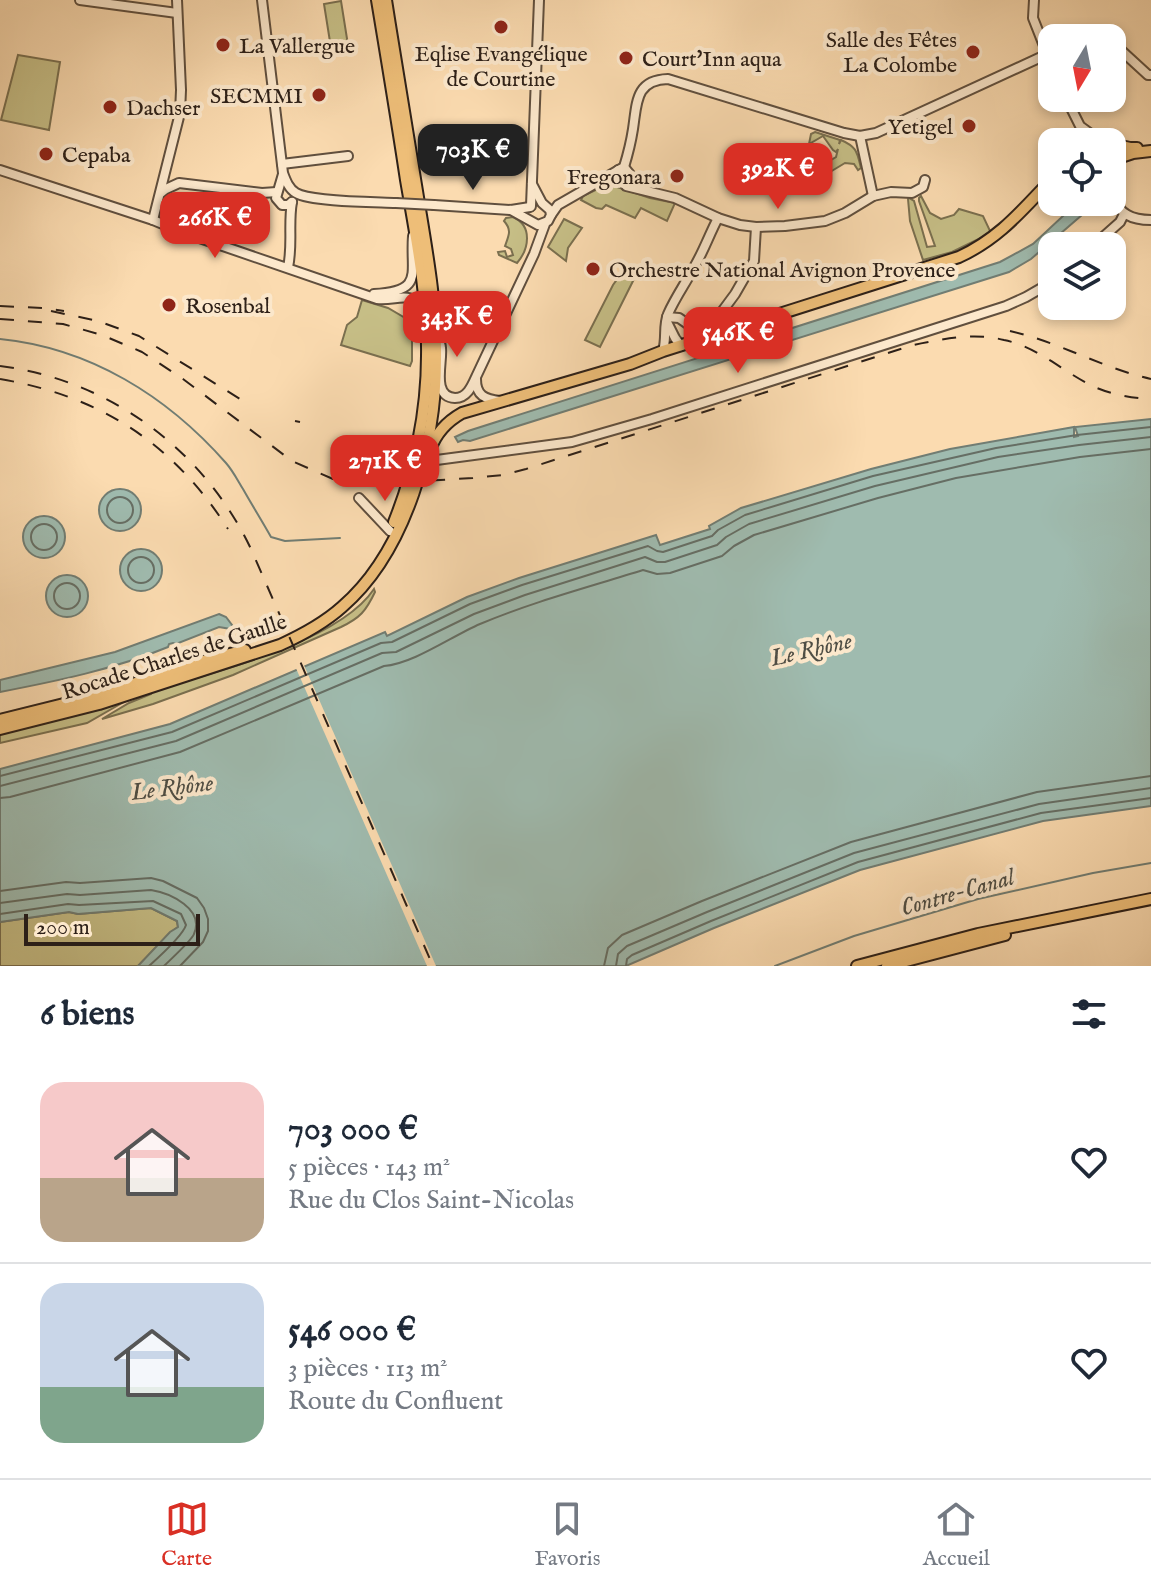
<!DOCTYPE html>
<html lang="fr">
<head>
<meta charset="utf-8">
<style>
	:root { --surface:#fff; --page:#f6f6f7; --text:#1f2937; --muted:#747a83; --line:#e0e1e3; --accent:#d93025 }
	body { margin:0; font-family:"IM FELL English",serif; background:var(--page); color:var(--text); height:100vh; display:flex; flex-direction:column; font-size:30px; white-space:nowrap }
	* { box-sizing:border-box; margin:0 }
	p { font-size:26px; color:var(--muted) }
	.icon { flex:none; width:44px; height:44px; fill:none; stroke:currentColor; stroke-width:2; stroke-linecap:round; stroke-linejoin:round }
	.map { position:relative; height:966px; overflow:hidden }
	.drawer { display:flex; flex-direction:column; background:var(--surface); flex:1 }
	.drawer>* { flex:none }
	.needle { width:52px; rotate:190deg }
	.controls { position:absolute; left:1038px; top:24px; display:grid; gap:16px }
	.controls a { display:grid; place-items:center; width:88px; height:88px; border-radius:16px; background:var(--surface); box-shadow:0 4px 12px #0003; font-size:40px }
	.scale { position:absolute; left:24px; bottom:20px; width:176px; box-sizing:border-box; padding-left:8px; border:4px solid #2d2018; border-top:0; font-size:22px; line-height:28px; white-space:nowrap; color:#2d2018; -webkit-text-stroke:6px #fce8cc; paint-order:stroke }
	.price { position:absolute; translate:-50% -68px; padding:0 18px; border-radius:16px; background:var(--accent); color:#fff; font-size:26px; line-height:52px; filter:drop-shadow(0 2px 4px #0008) }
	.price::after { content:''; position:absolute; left:50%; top:48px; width:24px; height:18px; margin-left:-12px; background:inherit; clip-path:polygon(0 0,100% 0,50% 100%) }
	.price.on { background:#222; color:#fff }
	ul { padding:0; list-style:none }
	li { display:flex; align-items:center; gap:24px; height:200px; padding:0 40px }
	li+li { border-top:2px solid var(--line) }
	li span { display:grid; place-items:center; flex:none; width:224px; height:160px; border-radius:24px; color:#555 }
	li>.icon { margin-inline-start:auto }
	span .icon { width:96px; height:96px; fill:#fffc; stroke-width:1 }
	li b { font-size:34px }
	h2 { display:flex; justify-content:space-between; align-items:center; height:96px; padding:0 40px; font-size:34px }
	.tab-bar { display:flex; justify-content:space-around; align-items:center; height:112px; border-top:2px solid var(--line); background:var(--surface); font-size:22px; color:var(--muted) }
	.tab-bar a { display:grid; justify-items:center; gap:4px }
	.tab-bar .on { color:var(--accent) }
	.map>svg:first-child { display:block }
	.green { fill:#c6be86; stroke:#7a6f4f; stroke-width:2 }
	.water { fill:#9fbbaf; stroke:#717d73; stroke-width:2 }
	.pier { fill:#fbdbb0 }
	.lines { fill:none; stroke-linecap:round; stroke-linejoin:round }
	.shore { stroke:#666e64; stroke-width:2 }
	.stream { stroke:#717d73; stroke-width:2 }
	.minor-casing { stroke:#604f3e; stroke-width:12 }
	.major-casing { stroke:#2d2018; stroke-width:14 }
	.minor { stroke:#fce8cc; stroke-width:8 }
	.major { stroke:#eebe78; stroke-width:10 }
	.rail { stroke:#2d2018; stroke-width:2; stroke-dasharray:14 14; stroke-linecap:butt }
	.minor-bridge-casing { stroke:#604f3e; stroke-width:12; stroke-linecap:butt }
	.minor-bridge { stroke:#fce8cc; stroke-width:8 }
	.poi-dot { fill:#8f2418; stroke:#fce8cc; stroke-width:3 }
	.labels { text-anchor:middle; stroke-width:8; stroke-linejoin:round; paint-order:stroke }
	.poi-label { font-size:22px; fill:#2d2018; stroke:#fce8cc; text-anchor:start }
	.street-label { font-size:22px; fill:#2d2018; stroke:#fce8cc }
	.water-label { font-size:24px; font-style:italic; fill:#4f4e45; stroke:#fce8cc }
</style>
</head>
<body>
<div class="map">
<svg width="1151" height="966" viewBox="0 0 1151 966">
	<rect width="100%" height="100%" fill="#fbdbb0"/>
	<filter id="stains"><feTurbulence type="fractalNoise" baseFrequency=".0025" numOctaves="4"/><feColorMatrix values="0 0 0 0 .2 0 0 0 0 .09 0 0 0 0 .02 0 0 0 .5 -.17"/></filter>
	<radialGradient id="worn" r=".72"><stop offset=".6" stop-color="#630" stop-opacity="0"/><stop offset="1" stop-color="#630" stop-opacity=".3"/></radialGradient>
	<g class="green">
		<polygon points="341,1 348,45 331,48 324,4"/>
		<polygon points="18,55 60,62 49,130 1,120"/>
		<path d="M 815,132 L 840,140 L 839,144 L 841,140 C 857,147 857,152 861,168 L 858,170 L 854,164 L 845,163 L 830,172 L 824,164 L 836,157 L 838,149 L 836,152 L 833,150 L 823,136 L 809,144 L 811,134 Z"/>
		<polygon points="608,184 650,198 675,203 667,221 641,208 635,218 606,205 602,209 596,208 581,200 583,196"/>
		<polygon points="921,196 930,213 941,219 954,215 959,209 983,216 991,233 952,252 923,260 910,221 908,199 909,198 914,201 927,247 935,246 919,201 919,198"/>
		<path d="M 513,217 C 533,226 529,249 517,263 L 499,255 L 498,252 L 505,251 L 507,257 L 513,255 L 511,249 L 505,246 C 509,235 512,230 504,221 L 506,218 Z"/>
		<polygon points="564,219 582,228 568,248 566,261 548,247"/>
		<polygon points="625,274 635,277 600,347 585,340 613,285 618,278"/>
		<polygon points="362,300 388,308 412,322 412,361 410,366 341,345 347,325 357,317"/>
		<path d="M 374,589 L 375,592 C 366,611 360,618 341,627 L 233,675 L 153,704 L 102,719 L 129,703 L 151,694 L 152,691 C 211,673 339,642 374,589 Z"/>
		<polygon points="129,699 87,723 0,743 0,734"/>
		<polygon points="151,908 177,921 178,927 170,933 138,966 0,966 0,922 69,912 78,914"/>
	</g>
	<g class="water">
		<polygon points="1078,202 1097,202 1031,259 1009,272 470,441 463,440 458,442 455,437 468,431 1000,262 1033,244"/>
		<polygon points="1151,419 1151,806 1043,821 860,870 714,928 626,966 138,966 170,932 178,927 177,921 151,908 78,914 69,912 0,922 0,769 170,724 385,632 387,636 467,597 519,578 656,535 660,545 710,529 709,526 741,508 871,469 950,449 1074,427 1074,437 1078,436 1075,427"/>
		<circle cx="120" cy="510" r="21"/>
		<circle cx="44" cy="537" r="21"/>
		<circle cx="141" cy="570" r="21"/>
		<circle cx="67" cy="596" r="21"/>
		<path d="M 219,614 L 226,617 L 232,625 L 231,629 L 219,627 L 176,644 L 173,643 L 169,644 L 168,647 C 115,669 57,681 0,692 L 0,680 L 115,652 Z"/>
	</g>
	<polygon class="pier" points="303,663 436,966 427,966 295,666"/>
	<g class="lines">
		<g class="shore">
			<circle cx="120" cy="510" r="13"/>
			<circle cx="44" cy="537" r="13"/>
			<circle cx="141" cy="570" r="13"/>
			<circle cx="67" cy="596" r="13"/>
			<polyline points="0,776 172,732 381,643 392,642 470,604 522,585 648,546 657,551 663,552 712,536 718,530 745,515 873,476 996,448 1077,435 1151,427"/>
			<polyline points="0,786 176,741 382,653 396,652 474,614 525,595 645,557 657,562 665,562 717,545 726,537 749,524 875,486 998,457 1079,445 1151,437"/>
			<path d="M 0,798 L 10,797 L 180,752 L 384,666 C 413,664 452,636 480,624 C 532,602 589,587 643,570 L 657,574 L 670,573 L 722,556 L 734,546 L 754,535 L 878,498 L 956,478 L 1080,457 L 1151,449"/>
			<polyline points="0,891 66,882 80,883 151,878 163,881 197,898 204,908 208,919 208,931 203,942 180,966"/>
			<path d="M 0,903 L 67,894 L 80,895 L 151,890 C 170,893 205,909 194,934 C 192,940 170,960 164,966"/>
			<path d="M 0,914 L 68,904 L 79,905 L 153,901 L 181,914 L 186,925 C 183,935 159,957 149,966"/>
			<polyline points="604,966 608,948 622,935 702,901 851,842 1037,792 1151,776"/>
			<polyline points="616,966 618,954 627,946 707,912 854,853 1039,804 1151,788"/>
			<polyline points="626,966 627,959 632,955 711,921 858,862 1041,813 1151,798"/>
		</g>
		<g class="stream">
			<path d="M 0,339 C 90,348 167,396 226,463 C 233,471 238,481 243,489 C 252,505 262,521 271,537 L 285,541 L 340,538"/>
			<polyline points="775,966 854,936 978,899 1093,873 1151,863"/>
		</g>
		<g class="minor-casing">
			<g id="minor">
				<polyline points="80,0 177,13"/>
				<path d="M 262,0 L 283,173 C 286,181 289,189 296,193 C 311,202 376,202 396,203"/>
				<polyline points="1034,0 1033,18 1052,66"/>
				<polyline points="1083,38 1096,32 1107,38"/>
				<polyline points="1112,42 1148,75 1151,75"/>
				<polyline points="1066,98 1080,126 1095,137"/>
				<polyline points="860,136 873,196"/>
				<polyline points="282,164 348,156"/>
				<polyline points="624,167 642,189"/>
				<path d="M 0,170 L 153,220 L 182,232 L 377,299 C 399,301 408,289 425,310"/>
				<polyline points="618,170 626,186 675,198 718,218 740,225 756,227 785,226 825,221 845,213 873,196 891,192 912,193 923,187 925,180"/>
				<polyline points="283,174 276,198 282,205 288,205 292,202"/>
				<polyline points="161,193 166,189 179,183 262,193 277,192"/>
				<path d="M 1112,196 C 1120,214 1131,220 1151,220"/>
				<polyline points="434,205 511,210 530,207"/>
				<polyline points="531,206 539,0"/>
				<polyline points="511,210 538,225 548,221 551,215 550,210 542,203 532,184"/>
				<path d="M 551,215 L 558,205 L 624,167 C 628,154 631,142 633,129 C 637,103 635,80 668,79 L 844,133 L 860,136 L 876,133 L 1052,52"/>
				<polyline points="153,220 180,113 181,90 177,0"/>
				<polyline points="1093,246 1120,222 1124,214"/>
				<path d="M 288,267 C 293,245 288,224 292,202"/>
				<path d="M 374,294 C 425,291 410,274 413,236"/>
				<polyline points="667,317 679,318 692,327 699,328 718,317 735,294 754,261 756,227"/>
				<polyline points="667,322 675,338 681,346"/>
				<path d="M 437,336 C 438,338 441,345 441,348 C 443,362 431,397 455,398 C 467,398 472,386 476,377 L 534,254 L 545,224"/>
				<path d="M 663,351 C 667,338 663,326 668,314 C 675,298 685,284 693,269 C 703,253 709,235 718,218"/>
				<path d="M 476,379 C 476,396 485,399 500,401"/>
				<polyline points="429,461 572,442 652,419 1006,306 1026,297 1052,282"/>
				<polyline points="359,498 390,531"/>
			</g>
		</g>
		<g class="major-casing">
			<g id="major">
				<path d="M 377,0 C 387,60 397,120 406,180 C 416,238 428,297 427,356 C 427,411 415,470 394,522"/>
				<path d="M 1081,142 C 1090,135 1097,138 1106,142"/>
				<polyline points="1112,144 1130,148 1137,148"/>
				<polyline points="1112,160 1133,153 1151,151"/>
				<path d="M 430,450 C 436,433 446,422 462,413 L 630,364 L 663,351 L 959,257 C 1000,238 1022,210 1052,179"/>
				<polyline points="0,720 96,696 203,661 245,650"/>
				<path d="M 0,729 L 99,704 L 280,645 C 302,635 323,624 342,607 C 407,551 436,443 436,359 C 437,303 426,247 417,191 C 407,128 396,64 386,0"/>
				<polyline points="857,966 978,934 1151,899"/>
				<polyline points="887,966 1005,935"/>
			</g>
		</g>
		<use href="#minor" class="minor"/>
		<use href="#major" class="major"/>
		<g class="rail">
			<polyline points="0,306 43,308 64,311"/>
			<polyline points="51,311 98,321 139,336 248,404"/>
			<path d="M 0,319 L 63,324 L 102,335 L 142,352 L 183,379 L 292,461 L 333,479 L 372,484 L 473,478 L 503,475 L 526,469 L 913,345 C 943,339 973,332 1004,340 C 1039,347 1065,374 1097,388 C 1114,395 1133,398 1151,399"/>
			<path d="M 1010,331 C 1059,342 1102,368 1151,379"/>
			<path d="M 0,366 C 110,380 204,450 251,549 L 433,966"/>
			<path d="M 0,379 C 100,396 173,443 228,529"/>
			<polyline points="295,421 300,422"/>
		</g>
		<g class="minor-bridge-casing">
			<polyline id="minor-bridge" points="396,203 434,205"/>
		</g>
		<use href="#minor-bridge" class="minor-bridge"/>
	</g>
	<g class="poi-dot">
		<circle cx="501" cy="27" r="8"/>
		<circle cx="223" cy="45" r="8"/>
		<circle cx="973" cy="52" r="8"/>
		<circle cx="626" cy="58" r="8"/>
		<circle cx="319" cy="95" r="8"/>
		<circle cx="110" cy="107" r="8"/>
		<circle cx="969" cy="126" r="8"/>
		<circle cx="46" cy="154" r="8"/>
		<circle cx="677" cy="176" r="8"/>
		<circle cx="593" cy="269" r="8"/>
		<circle cx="169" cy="305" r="8"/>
	</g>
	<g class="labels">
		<g class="poi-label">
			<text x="957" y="47" text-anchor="end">Salle des Fêtes<tspan x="957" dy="25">La Colombe</tspan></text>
			<text x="239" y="53">La Vallergue</text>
			<text x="501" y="61" text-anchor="middle">Eqlise Evangélique<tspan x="501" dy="25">de Courtine</tspan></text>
			<text x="642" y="66">Court'Inn aqua</text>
			<text x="303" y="103" text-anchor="end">SECMMI</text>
			<text x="126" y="115">Dachser</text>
			<text x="953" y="134" text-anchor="end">Yetigel</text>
			<text x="62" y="162">Cepaba</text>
			<text x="661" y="184" text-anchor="end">Fregonara</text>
			<text x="609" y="277">Orchestre National Avignon Provence</text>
			<text x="185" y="313">Rosenbal</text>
		</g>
		<g class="street-label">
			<text transform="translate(174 656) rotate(-18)" y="8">Rocade Charles de Gaulle</text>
		</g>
		<g class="water-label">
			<text transform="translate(811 649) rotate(-13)" y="8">Le Rhône</text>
			<text transform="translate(172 787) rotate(-7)" y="8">Le Rhône</text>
			<text transform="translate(957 892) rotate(-16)" y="8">Contre-Canal</text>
		</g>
	</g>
	<rect width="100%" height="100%" filter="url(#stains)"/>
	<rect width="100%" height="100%" fill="url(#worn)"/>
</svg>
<div class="controls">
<a><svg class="needle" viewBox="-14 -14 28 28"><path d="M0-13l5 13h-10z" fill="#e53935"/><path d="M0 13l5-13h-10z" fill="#747a83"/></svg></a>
<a><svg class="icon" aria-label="locate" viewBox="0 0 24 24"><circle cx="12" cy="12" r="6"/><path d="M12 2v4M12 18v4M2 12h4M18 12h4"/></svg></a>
<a><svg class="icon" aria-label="layers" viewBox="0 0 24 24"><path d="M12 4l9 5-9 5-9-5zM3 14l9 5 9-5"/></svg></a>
</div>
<div class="scale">200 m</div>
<b class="price on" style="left:473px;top:192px">703K €</b>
<b class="price" style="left:778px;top:211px">392K €</b>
<b class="price" style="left:215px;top:260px">266K €</b>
<b class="price" style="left:457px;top:359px">343K €</b>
<b class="price" style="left:738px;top:375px">546K €</b>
<b class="price" style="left:385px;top:503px">271K €</b>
</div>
<section class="drawer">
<h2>6 biens<svg class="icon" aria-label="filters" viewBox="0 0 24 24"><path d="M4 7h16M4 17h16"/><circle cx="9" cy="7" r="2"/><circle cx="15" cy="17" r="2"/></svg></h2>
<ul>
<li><span style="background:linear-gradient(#f6c9c9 60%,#b9a48a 0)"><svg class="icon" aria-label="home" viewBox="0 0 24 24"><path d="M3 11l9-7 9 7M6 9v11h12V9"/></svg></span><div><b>703 000 €</b><p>5 pièces · 143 m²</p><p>Rue du Clos Saint-Nicolas</p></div><svg class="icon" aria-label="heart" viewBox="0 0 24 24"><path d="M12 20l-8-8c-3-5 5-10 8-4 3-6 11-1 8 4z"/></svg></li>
<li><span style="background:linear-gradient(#c9d6e8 65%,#7fa58c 0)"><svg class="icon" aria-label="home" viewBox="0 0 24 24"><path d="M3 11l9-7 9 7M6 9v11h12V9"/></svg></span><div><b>546 000 €</b><p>3 pièces · 113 m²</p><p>Route du Confluent</p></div><svg class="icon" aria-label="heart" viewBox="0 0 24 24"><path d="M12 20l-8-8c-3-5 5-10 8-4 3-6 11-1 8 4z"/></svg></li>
</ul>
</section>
<nav class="tab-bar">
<a class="on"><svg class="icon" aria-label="map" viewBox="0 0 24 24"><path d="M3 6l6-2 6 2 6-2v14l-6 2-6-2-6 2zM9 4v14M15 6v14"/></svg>Carte</a>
<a><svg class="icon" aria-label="saved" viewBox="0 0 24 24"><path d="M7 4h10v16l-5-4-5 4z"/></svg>Favoris</a>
<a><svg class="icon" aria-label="home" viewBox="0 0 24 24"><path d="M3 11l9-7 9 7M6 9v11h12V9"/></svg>Accueil</a>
</nav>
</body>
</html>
